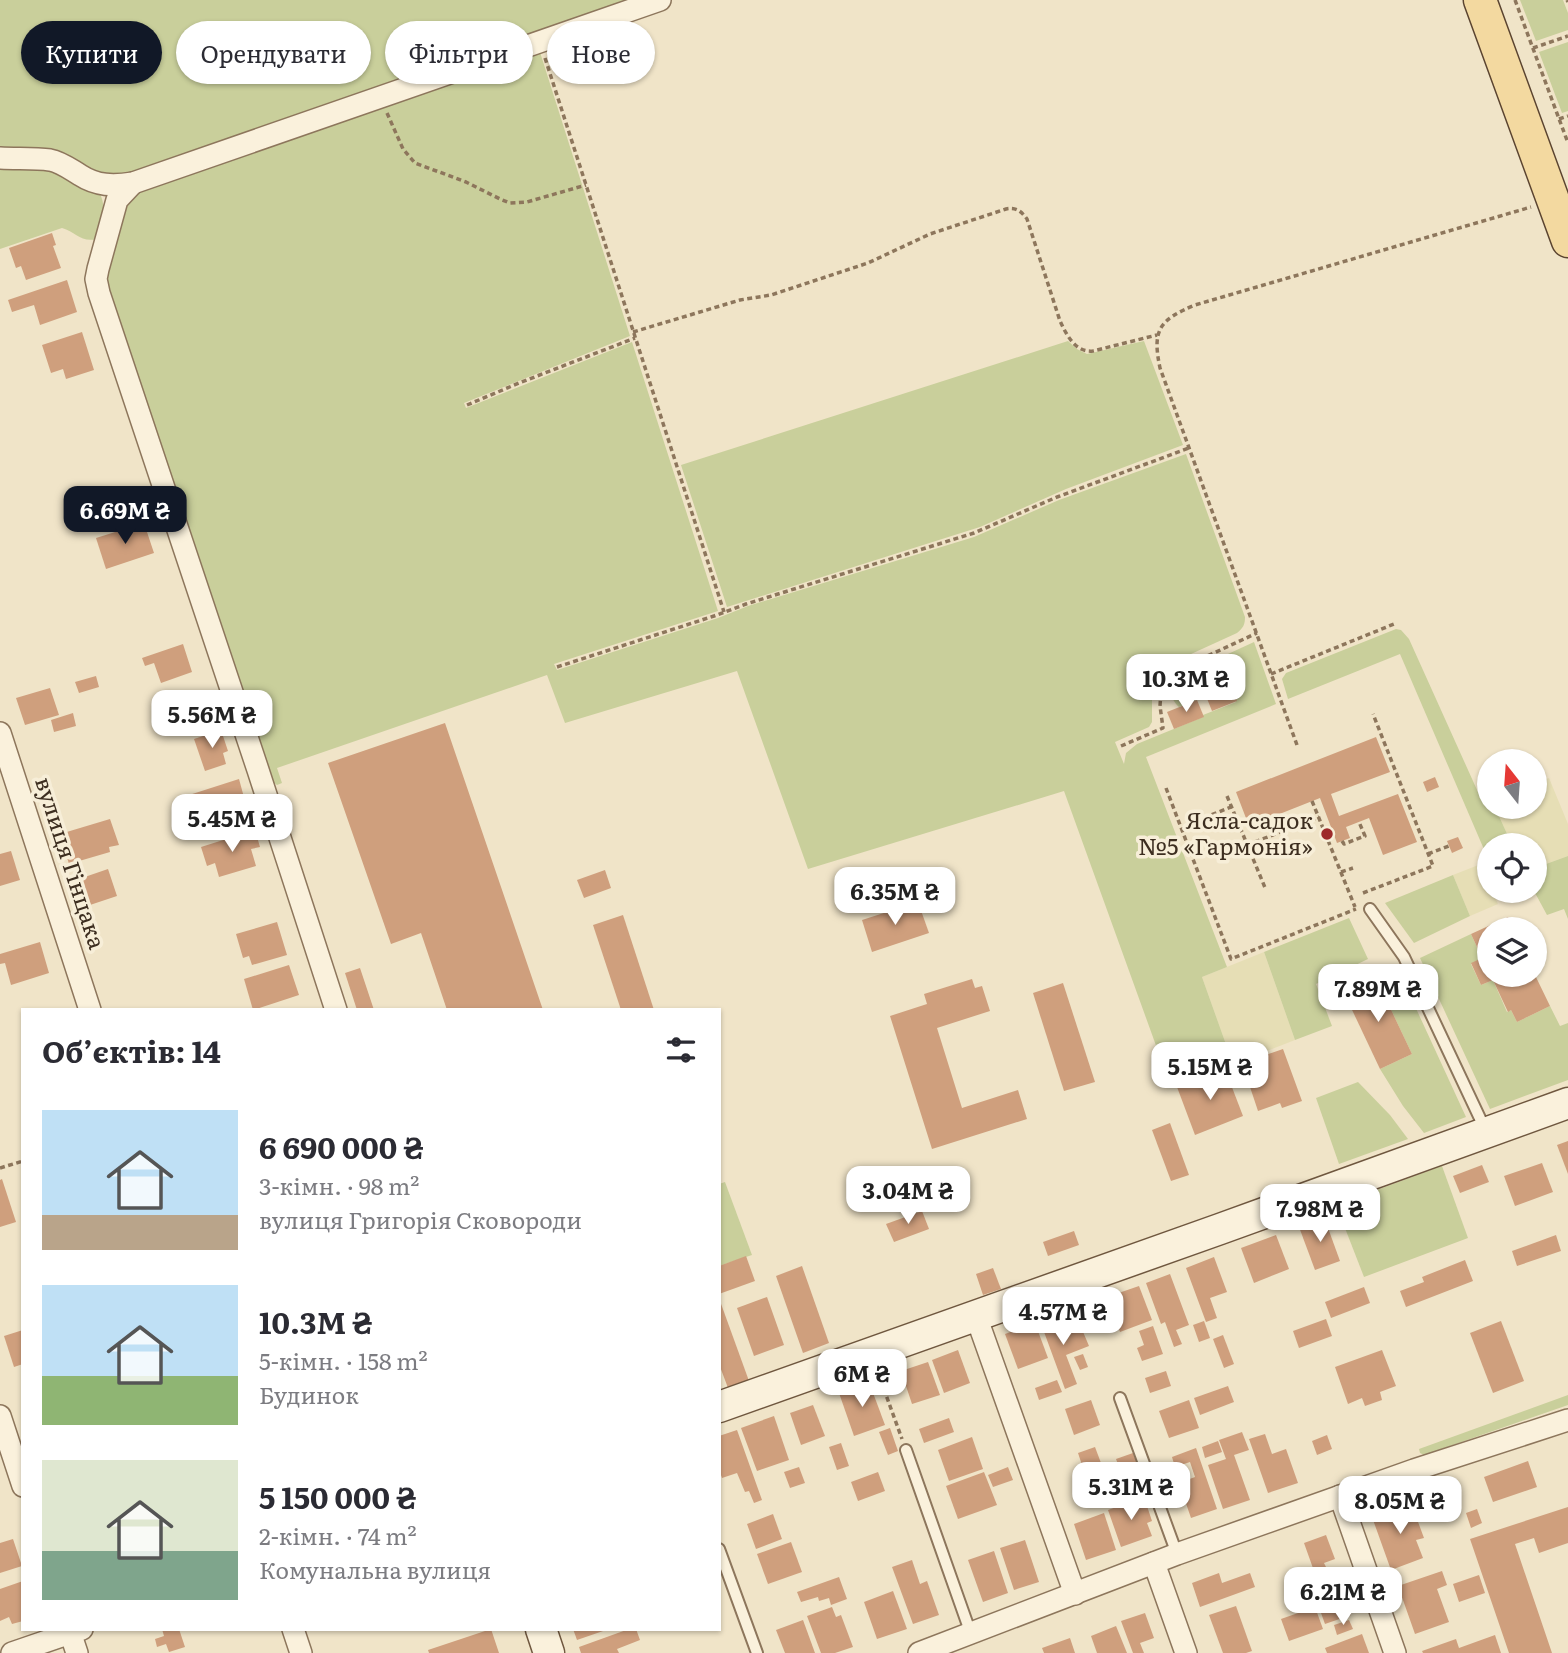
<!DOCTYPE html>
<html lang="uk">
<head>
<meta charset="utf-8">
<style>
	:root { --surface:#fff; --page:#f7f7f7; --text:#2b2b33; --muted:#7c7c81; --accent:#111827 }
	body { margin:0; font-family:Literata,serif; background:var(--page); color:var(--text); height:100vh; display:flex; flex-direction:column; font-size:26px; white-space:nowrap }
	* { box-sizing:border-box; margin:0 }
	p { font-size:23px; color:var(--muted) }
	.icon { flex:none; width:38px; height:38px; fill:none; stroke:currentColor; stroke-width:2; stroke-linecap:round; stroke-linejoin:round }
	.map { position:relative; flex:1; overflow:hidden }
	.drawer { position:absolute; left:21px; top:1008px; width:700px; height:623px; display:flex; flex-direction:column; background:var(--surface); border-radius:0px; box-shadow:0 2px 5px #0004 }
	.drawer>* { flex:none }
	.guide { position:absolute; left:21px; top:21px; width:700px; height:63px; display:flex; gap:14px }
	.needle { width:46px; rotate:343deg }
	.buttons { position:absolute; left:1477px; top:749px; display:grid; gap:14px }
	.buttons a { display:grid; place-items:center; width:70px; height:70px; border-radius:50%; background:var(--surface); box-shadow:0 2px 5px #0004; font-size:35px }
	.price { position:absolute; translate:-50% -60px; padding:0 16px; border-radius:14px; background:#fff; color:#222; font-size:23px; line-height:46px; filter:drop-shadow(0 2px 4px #0008) }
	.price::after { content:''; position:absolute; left:50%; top:42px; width:21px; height:16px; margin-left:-10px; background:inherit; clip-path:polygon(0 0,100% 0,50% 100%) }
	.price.active { background:var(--accent); color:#fff }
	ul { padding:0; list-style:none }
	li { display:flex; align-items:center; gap:21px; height:175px; padding:0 21px }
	li span { display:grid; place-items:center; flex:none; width:196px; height:140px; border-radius:0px; color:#555 }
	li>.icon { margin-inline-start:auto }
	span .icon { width:84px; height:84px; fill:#fffc; stroke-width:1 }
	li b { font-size:30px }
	h2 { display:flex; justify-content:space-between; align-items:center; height:84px; padding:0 21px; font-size:30px }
	.pill { padding:0 24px; border-radius:32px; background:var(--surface); box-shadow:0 2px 5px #0004; font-size:24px; line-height:63px }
	.pill.active { background:var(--accent); color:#fff }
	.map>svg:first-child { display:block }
	.farmland { fill:#e6deb5 }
	.green { fill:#c9cf9b }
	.building { fill:#cf9f7d }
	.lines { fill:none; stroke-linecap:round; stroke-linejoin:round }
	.lane-casing { stroke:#8d765c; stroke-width:14 }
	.street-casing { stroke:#8d765c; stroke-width:24 }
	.secondary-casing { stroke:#6f573f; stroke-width:33 }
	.primary-casing { stroke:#5b4430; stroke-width:35 }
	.path { stroke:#8d765c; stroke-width:3.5; stroke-dasharray:5 3.5; stroke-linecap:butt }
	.lane { stroke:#faf1dc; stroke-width:10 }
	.street { stroke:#faf1dc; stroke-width:21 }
	.secondary { stroke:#faf1dc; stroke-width:30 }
	.primary { stroke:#f3d9a0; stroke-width:32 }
	.poi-dot { fill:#9e2a2b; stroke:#f7eed8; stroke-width:2.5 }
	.labels { text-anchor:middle; stroke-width:7; stroke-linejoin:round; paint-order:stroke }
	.poi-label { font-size:23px; fill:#3d2e20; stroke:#f7eed8; text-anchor:end }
	.street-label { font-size:23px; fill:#3d2e20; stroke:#f7eed8 }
</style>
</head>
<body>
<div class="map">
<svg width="1568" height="1653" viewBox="0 0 1568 1653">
	<rect width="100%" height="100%" fill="#f0e4c8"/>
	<g class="farmland">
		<polygon points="1549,778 1568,824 1568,856 1535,868 1535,845 1512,845 1495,807 1535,807 1535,783"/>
		<polygon points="1481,864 1489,884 1489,891 1492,891 1498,904 1470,916 1453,875"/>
		<polygon points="1264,952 1295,1040 1233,1064 1202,977"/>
	</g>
	<g class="green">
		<polygon points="0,0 635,0 129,175 115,178 0,148"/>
		<polygon points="1520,0 1563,0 1568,13 1568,30 1536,41"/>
		<polygon points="1568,42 1568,111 1562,113 1539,52"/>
		<path d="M 539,49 L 630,336 L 464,403 L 466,408 L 632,342 L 718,611 L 554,664 L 557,670 L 718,618 L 748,606 L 974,537 L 1059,500 L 1186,454 L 1245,617 C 1245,625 1243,628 1237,633 L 1167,665 L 1152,674 L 1152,722 L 1149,727 L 1115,742 L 1124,764 L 1126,753 L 1137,744 L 1203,717 L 1203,715 L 1236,702 L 1230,686 L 1179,707 C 1169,697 1168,688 1178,677 L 1254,642 L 1276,704 L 1146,757 L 1227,967 L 1202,977 L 1233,1064 L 1171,1087 L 1064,791 L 808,869 L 737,671 L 565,723 L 547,675 L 277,768 L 282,783 L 277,785 L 274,783 L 107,294 L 106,267 L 130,194 Z"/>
		<path d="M 0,163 L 44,166 L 99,192 C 108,208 101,222 97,239 C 81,243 76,232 62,228 L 0,249 Z"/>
		<polygon points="1068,341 1077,349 1087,354 1144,341 1183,445 1066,489 980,527 727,607 681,465"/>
		<polygon points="1396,629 1401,630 1409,639 1482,801 1489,799 1489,807 1495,807 1512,845 1489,845 1489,861 1400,654 1288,699 1282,679 1286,673"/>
		<polygon points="1568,856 1568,919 1564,909 1547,915 1534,891 1535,868"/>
		<polygon points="1453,875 1470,916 1414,943 1385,903"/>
		<polygon points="1349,918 1368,959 1316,984 1332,1026 1295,1040 1264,952"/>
		<polygon points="1471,934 1482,958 1471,964 1481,985 1493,980 1507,1012 1511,1010 1517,1022 1550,1006 1560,1026 1568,1023 1568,1080 1490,1109 1420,958"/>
		<polygon points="1387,975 1402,978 1466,1117 1424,1133 1403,1106 1380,1069 1412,1054 1377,980"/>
		<polygon points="1358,1082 1390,1115 1408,1139 1339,1164 1316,1098"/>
		<polygon points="1442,1166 1468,1238 1364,1277 1336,1205"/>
		<polygon points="725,1182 752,1255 719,1266 719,1184"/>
		<polygon points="1568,1395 1568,1405 1424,1455 1420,1453 1419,1449"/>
	</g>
	<g class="building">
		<polygon points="52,233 56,245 53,246 61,268 26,280 21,266 16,268 9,248"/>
		<polygon points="67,280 77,312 40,325 34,305 12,312 8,300"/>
		<polygon points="82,332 94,370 66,379 63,369 51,373 42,345"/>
		<polygon points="144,523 154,553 106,569 96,538"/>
		<polygon points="183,644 192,672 161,683 154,663 145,666 142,658"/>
		<polygon points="96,676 99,687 79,693 75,682"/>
		<polygon points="1230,686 1237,701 1212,711 1206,696"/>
		<polygon points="50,688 59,715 25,725 16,698"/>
		<polygon points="1197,700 1204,717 1174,729 1167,712"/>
		<polygon points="73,713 76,726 54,732 51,720"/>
		<polygon points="445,723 543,1010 447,1010 421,933 391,944 328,763"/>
		<polygon points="221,730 228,751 223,753 226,764 205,771 194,739"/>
		<polygon points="1376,737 1390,772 1331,794 1339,816 1398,794 1417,842 1383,855 1369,818 1346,827 1350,838 1337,843 1320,798 1249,826 1236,792"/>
		<polygon points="1435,777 1439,787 1427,792 1423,782"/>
		<polygon points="239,779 245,801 239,803 242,812 239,813 241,819 204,830 200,817 193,820 186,796"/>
		<polygon points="110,819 119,845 109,847 110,852 69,864 60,834"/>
		<polygon points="255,830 260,847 251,849 256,866 219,877 215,863 207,866 201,847"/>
		<polygon points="1458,837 1463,848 1452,853 1447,841"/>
		<polygon points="11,851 20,880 0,886 0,854"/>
		<polygon points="108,869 117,896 84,907 76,880"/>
		<polygon points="605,870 611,888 584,898 577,880"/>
		<polygon points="918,902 929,933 872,952 862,920"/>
		<polygon points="623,915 654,1010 621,1010 593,925"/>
		<polygon points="1508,917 1514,929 1489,929 1489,975 1535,975 1550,1006 1517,1022 1511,1010 1508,1012 1493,980 1481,985 1471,963 1482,958 1471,934"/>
		<polygon points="277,922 287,955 252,965 249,956 243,958 236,934"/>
		<polygon points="40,942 49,973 11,985 5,963 0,964 0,954"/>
		<polygon points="289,965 299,995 253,1010 244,979"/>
		<polygon points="360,968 374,1010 357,1010 345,973"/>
		<polygon points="972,979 975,988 982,986 990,1011 937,1028 962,1108 1018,1090 1027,1119 932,1149 890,1016 927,1004 924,994"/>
		<polygon points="1377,980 1412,1054 1380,1069 1345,995"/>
		<polygon points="1063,983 1095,1082 1064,1091 1033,993"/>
		<polygon points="1283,1049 1302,1101 1282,1108 1280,1103 1258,1111 1242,1063"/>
		<polygon points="1225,1069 1243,1116 1195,1135 1177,1087"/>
		<polygon points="1170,1123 1189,1175 1171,1181 1152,1130"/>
		<polygon points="1568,1141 1568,1174 1557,1145"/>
		<polygon points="1542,1163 1553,1192 1515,1206 1504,1176"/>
		<polygon points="1482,1165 1489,1182 1460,1193 1453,1176"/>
		<polygon points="2,1179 16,1222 0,1227 0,1180"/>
		<polygon points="922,1211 929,1229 894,1242 886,1224"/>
		<polygon points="1324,1217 1340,1261 1315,1270 1299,1227"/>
		<polygon points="1074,1231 1079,1245 1048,1256 1043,1242"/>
		<polygon points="1276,1235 1289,1269 1254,1283 1241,1248"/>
		<polygon points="1556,1235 1561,1251 1517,1266 1512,1251"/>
		<polygon points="746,1256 755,1281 719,1294 719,1266"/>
		<polygon points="1214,1257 1227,1292 1210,1298 1217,1318 1206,1322 1186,1268"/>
		<polygon points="1465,1260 1473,1281 1406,1307 1400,1291 1424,1282 1422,1277"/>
		<polygon points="802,1266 829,1343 803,1353 776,1276"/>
		<polygon points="993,1268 1001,1289 983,1295 976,1274"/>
		<polygon points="1170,1274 1189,1325 1176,1330 1182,1344 1174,1347 1165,1322 1161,1324 1146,1283"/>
		<polygon points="1139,1286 1152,1320 1120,1332 1107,1297"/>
		<polygon points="1364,1287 1370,1303 1331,1318 1325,1302"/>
		<polygon points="767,1297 784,1345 754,1356 737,1308"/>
		<polygon points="720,1301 749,1381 728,1388 719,1364"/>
		<polygon points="1059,1315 1065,1333 1081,1327 1089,1346 1066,1355 1077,1384 1065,1389 1040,1321"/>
		<polygon points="1326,1319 1332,1336 1299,1348 1293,1331"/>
		<polygon points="1204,1321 1210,1338 1199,1342 1193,1325"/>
		<polygon points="1501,1321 1524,1381 1493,1393 1470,1333"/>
		<polygon points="1035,1323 1048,1358 1018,1369 1005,1334"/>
		<polygon points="1153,1326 1163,1354 1142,1361 1137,1348 1144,1345 1139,1331"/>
		<polygon points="23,1330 23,1364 14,1367 4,1336"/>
		<polygon points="1223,1335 1234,1364 1224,1368 1213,1339"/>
		<polygon points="958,1350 970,1383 944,1393 932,1360"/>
		<polygon points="1382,1350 1396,1386 1380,1392 1382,1400 1365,1406 1362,1398 1348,1404 1335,1367"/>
		<polygon points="1083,1354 1088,1367 1080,1370 1074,1357"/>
		<polygon points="928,1362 940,1395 912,1404 901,1371"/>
		<polygon points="1166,1371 1171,1386 1150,1393 1145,1378"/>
		<polygon points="1057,1380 1062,1392 1039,1400 1035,1388"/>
		<polygon points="869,1382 885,1425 854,1436 839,1393"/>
		<polygon points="1228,1386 1234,1402 1200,1415 1194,1398"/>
		<polygon points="1091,1400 1100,1425 1074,1435 1065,1409"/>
		<polygon points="1189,1400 1199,1428 1169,1438 1159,1411"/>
		<polygon points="813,1405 825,1436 801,1445 790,1413"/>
		<polygon points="774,1416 789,1460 757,1471 741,1428"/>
		<polygon points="949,1418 954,1432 924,1443 919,1429"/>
		<polygon points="890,1428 898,1451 888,1455 879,1432"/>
		<polygon points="737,1430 762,1500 754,1503 749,1491 745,1492 737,1473 722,1478 719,1469 719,1436"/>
		<polygon points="1242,1432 1249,1450 1234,1455 1250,1500 1223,1509 1208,1465 1226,1459 1219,1440"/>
		<polygon points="1265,1434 1272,1454 1286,1449 1298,1483 1268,1493 1249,1439"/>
		<polygon points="1327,1435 1332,1449 1317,1455 1312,1441"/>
		<polygon points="972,1437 983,1469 949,1481 938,1450"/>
		<polygon points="1218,1441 1222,1452 1205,1458 1202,1447"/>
		<polygon points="841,1443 849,1466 837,1470 829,1447"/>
		<polygon points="1095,1447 1104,1471 1086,1477 1078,1453"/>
		<polygon points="1196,1448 1217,1509 1191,1518 1179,1483 1195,1477 1190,1462 1175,1467 1172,1457"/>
		<polygon points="1133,1453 1138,1466 1121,1472 1116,1459"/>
		<polygon points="1528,1461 1537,1487 1493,1502 1484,1477"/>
		<polygon points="799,1467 805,1483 790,1488 784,1472"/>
		<polygon points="1008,1467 1013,1480 993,1487 988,1475"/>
		<polygon points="878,1472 885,1491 858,1501 851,1482"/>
		<polygon points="984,1472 997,1505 958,1519 946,1486"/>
		<polygon points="1139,1476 1146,1492 1135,1497 1129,1480"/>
		<polygon points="1144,1497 1152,1521 1147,1523 1152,1536 1121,1547 1108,1510"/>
		<polygon points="1411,1503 1424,1538 1416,1540 1423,1558 1391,1570 1372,1517"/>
		<polygon points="1568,1507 1568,1543 1539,1553 1534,1538 1515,1544 1552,1653 1509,1653 1470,1539"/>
		<polygon points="1477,1509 1482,1523 1471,1528 1466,1513"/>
		<polygon points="1104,1513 1116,1550 1086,1560 1074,1524"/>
		<polygon points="773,1514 782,1539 756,1549 747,1524"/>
		<polygon points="1326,1535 1335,1559 1324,1563 1326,1567 1314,1571 1304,1543"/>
		<polygon points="13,1539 22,1566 0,1573 0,1543"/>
		<polygon points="1025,1540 1039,1582 1014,1590 1000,1548"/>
		<polygon points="791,1542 802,1572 768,1584 757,1554"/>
		<polygon points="994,1551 1008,1593 983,1602 968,1560"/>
		<polygon points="912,1560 920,1584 927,1581 939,1615 913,1624 892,1567"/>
		<polygon points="1335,1571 1351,1615 1325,1624 1309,1580"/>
		<polygon points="1442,1571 1447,1585 1437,1589 1449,1622 1415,1634 1398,1586"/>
		<polygon points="1219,1573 1222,1583 1250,1573 1255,1587 1200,1607 1192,1583"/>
		<polygon points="1479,1575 1485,1593 1459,1602 1453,1584"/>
		<polygon points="839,1577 847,1599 831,1605 829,1598 819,1601 818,1597 801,1602 797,1592"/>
		<polygon points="23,1581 23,1621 12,1624 9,1617 0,1621 0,1589"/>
		<polygon points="1307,1590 1311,1604 1298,1609 1293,1595"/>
		<polygon points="893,1591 907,1629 877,1639 864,1602"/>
		<polygon points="1236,1606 1252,1651 1246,1653 1223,1653 1209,1615"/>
		<polygon points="832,1607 836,1617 841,1615 853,1647 835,1653 821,1653 807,1616"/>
		<polygon points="1315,1607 1323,1629 1289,1641 1281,1619"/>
		<polygon points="1145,1613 1154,1638 1140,1643 1144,1653 1133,1653 1121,1621"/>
		<polygon points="803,1620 815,1653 785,1653 776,1630"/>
		<polygon points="1349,1620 1353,1629 1337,1635 1334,1625"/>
		<polygon points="1116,1626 1127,1653 1097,1653 1091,1636"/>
		<polygon points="162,1629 179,1629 185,1647 169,1652 166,1644 157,1647 155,1639 164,1636"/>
		<polygon points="491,1629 499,1653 429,1653 428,1650"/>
		<polygon points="573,1629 606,1629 606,1630 577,1640"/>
		<polygon points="629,1629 636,1629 640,1640 617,1649 619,1653 581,1653 579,1647"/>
		<polygon points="1362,1634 1369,1653 1327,1653 1325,1648"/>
		<polygon points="1495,1635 1501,1653 1423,1653 1422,1651 1456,1639 1459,1648"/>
		<polygon points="1070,1638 1075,1653 1044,1653 1042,1648"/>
	</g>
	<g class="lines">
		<g class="lane-casing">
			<g id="lane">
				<polyline points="1370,909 1404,957 1485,1129"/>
				<polyline points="1120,1398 1177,1554"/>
				<polyline points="906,1450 971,1634"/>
				<polyline points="719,1549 757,1653"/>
			</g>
		</g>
		<g class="street-casing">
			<g id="street">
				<path d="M 0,158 C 16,159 34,158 50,160 C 61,162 70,169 80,175 C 97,186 113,186 133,183 L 660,0"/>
				<polyline points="133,183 117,200 98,269 96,279 99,293 258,770 336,1010"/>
				<polyline points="0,733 90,1010"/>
				<polyline points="976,1316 1075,1594"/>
				<polyline points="0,1416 23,1486"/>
				<polyline points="1340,1496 1395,1653"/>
				<polyline points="1154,1563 1186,1653"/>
				<polyline points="69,1629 77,1653"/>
				<polyline points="293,1629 301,1653"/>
				<polyline points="12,1653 82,1629"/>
				<polyline points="919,1653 1177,1554 1414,1470 1568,1420"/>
			</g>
		</g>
		<g class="secondary-casing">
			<g id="secondary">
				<polyline points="719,1407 1220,1229 1568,1103"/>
				<polyline points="541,1629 549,1653"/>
			</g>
		</g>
		<g class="primary-casing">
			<polyline id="primary" points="1480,0 1568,241"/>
		</g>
		<g class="path">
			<polyline points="1515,0 1568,143"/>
			<polyline points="1567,0 1568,2"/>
			<polyline points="1533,48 1568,36"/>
			<polyline points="545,58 724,612"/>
			<polyline points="387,113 403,149 415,163 466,182 500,199 510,203 527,202 586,185"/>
			<polyline points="1559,119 1568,116"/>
			<path d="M 633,332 L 740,300 L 771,295 L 868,263 L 930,234 L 1006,209 C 1016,207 1021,211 1027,219 L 1060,321 C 1067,336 1076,353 1093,351 L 1157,335"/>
			<polyline points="467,405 519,383 635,338"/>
			<polyline points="557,667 714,616 746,604 974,533 1057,497 1189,448"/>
			<polyline points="1271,674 1394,624"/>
			<path d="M 1297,745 L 1160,368 C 1152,330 1159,320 1195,305 L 1531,207"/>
			<polyline points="1121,746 1163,728 1160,706 1161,691 1163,684 1168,677 1175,671 1257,633"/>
			<polyline points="1166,788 1231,959 1356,909"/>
			<polyline points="1227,796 1266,890"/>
			<polyline points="1312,801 1355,907"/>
			<polyline points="1196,821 1231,807"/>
			<polyline points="1342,841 1344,844 1365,836 1359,822"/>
			<polyline points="1247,845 1319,817"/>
			<polyline points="1428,854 1449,846"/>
			<polyline points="1341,872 1353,868"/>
			<polyline points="1363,893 1433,866 1373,714"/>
			<polyline points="0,1168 23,1161"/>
			<polyline points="878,1373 902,1439"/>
		</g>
		<use href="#lane" class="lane"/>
		<use href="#street" class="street"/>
		<use href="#secondary" class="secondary"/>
		<use href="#primary" class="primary"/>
	</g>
	<circle class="poi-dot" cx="1327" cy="834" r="7"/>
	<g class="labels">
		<g class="poi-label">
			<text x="1313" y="829">Ясла-садок<tspan x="1313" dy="26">№5 «Гармонія»</tspan></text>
		</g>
		<g class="street-label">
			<text transform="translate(70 863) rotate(72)" y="8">вулиця Гінцака</text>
		</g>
	</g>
</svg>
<div class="buttons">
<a><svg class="needle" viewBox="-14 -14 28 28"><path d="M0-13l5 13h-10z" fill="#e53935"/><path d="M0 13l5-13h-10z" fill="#7c7c81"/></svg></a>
<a><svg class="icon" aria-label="locate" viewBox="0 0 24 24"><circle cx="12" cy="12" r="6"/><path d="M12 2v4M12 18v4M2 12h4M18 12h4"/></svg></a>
<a><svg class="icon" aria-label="layers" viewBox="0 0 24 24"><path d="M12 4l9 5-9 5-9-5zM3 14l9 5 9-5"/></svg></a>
</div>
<b class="price active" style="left:125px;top:546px">6.69M ₴</b>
<b class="price" style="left:1186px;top:714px">10.3M ₴</b>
<b class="price" style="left:212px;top:750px">5.56M ₴</b>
<b class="price" style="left:232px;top:854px">5.45M ₴</b>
<b class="price" style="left:895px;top:927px">6.35M ₴</b>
<b class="price" style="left:1378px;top:1024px">7.89M ₴</b>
<b class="price" style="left:1210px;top:1102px">5.15M ₴</b>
<b class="price" style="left:908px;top:1226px">3.04M ₴</b>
<b class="price" style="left:1320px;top:1244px">7.98M ₴</b>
<b class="price" style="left:1063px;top:1347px">4.57M ₴</b>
<b class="price" style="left:862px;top:1409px">6M ₴</b>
<b class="price" style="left:1131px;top:1522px">5.31M ₴</b>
<b class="price" style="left:1400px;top:1536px">8.05M ₴</b>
<b class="price" style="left:1343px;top:1627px">6.21M ₴</b>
<div class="guide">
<a class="pill active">Купити</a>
<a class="pill">Орендувати</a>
<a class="pill">Фільтри</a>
<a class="pill">Нове</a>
</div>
<section class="drawer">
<h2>Об’єктів: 14<svg class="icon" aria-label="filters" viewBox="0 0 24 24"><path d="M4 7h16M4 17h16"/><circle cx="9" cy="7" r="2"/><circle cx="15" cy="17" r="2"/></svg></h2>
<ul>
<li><span style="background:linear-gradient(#bfe0f5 75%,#b9a48a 0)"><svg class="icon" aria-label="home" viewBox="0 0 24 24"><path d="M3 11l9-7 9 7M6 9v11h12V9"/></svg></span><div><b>6 690 000 ₴</b><p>3-кімн. · 98 m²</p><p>вулиця Григорія Сковороди</p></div></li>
<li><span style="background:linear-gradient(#bfe0f5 65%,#8fb573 0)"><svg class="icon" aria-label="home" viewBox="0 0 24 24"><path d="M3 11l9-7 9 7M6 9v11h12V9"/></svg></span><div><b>10.3M ₴</b><p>5-кімн. · 158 m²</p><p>Будинок</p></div></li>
<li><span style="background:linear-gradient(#dfe7d0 65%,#7fa58c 0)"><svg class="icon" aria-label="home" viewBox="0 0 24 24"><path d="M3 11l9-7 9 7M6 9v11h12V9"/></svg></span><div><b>5 150 000 ₴</b><p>2-кімн. · 74 m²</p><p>Комунальна вулиця</p></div></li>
</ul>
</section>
</div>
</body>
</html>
